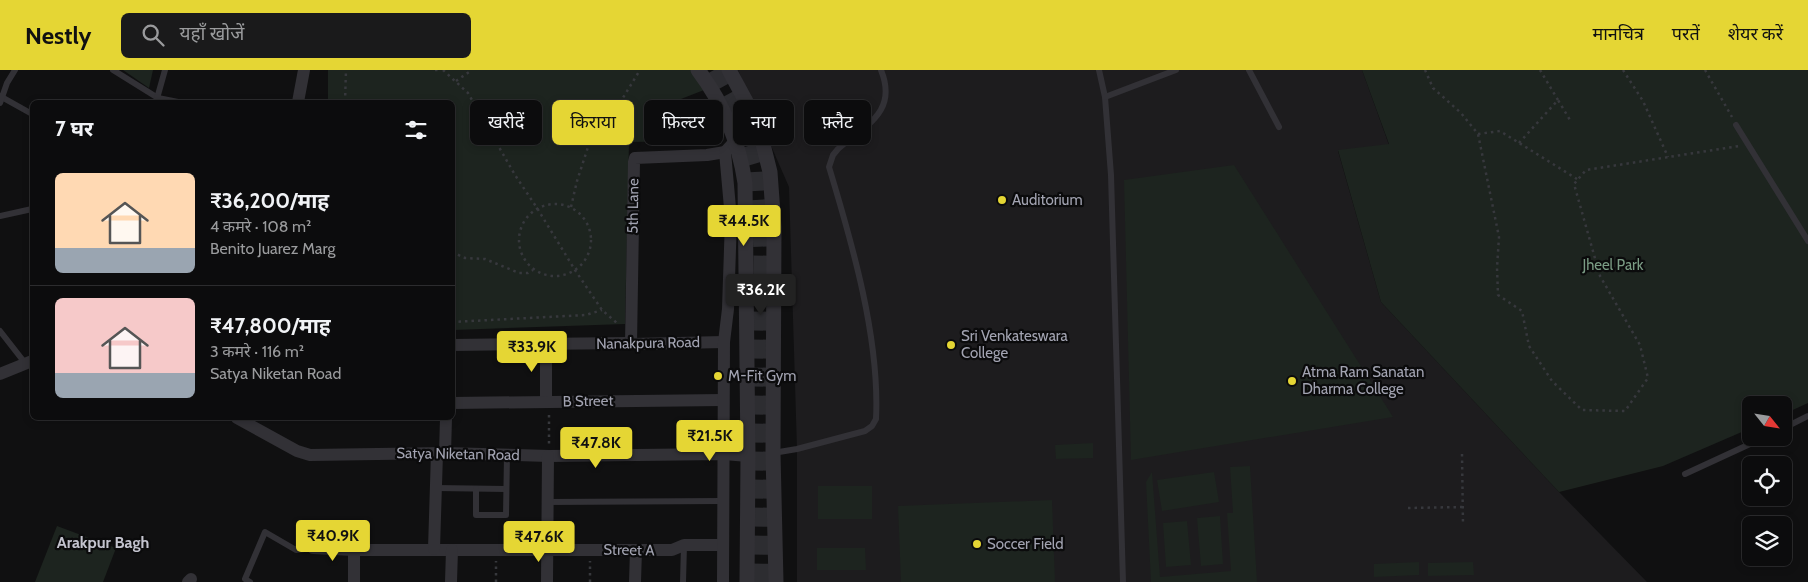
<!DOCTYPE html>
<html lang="hi">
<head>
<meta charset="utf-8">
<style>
	:root { --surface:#0c0c0d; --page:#1a1a1b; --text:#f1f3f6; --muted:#9a9b9d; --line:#2c2c2e; --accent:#e5d634 }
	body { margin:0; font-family:Cabin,"Noto Sans Devanagari",sans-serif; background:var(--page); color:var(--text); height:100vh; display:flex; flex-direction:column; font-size:19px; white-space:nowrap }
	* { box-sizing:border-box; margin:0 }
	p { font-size:16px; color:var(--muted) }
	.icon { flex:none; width:28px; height:28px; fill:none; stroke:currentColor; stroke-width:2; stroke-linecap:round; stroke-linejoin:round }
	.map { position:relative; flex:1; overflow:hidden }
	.drawer { position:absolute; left:30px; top:30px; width:425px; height:320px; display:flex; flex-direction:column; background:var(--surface); border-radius:8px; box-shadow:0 2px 8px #0003,0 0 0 1px var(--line) }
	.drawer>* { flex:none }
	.hud { position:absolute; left:470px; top:30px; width:475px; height:45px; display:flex; gap:10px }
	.needle { width:32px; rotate:120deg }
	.buttons { position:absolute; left:1742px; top:326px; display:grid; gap:10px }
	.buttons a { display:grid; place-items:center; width:50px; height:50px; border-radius:8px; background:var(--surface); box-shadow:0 2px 8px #0003,0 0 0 1px var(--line); font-size:25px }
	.price { position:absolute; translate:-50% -42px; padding:0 11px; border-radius:5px; background:var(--accent); color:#111; font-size:16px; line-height:32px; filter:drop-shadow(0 1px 2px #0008) }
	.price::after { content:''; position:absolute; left:50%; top:30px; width:15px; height:11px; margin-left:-8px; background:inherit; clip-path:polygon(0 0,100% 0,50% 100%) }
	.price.active { background:#222; color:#fff }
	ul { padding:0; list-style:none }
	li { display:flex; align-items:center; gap:15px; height:125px; padding:0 25px }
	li+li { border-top:1px solid var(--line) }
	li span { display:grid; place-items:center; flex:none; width:140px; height:100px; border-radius:8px; color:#555 }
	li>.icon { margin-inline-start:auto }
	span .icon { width:60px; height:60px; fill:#fffc; stroke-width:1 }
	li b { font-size:21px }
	h2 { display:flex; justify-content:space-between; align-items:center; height:60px; padding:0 25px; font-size:21px }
	.tag { padding:0 18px; border-radius:8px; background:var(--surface); box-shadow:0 2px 8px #0003,0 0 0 1px var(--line); font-size:18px; line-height:45px }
	.tag.active { background:var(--accent); color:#111 }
	header { display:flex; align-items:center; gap:30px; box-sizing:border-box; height:70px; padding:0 25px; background:var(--accent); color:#111 }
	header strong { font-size:24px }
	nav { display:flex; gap:28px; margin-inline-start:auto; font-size:18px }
	.search { width:350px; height:45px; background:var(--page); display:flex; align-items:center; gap:12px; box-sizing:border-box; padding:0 18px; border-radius:8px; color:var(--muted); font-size:19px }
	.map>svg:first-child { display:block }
	.built { fill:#1d1c1e }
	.green { fill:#1d241f }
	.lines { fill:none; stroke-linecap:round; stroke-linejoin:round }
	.primary-tunnel { stroke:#2d2d31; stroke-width:19; stroke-dasharray:19 9; stroke-linecap:butt }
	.path { stroke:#37383d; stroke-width:2.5; stroke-dasharray:2.5 4; stroke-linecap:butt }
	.service { stroke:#323136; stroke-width:6 }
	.minor { stroke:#323136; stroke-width:12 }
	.tertiary { stroke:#323136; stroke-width:15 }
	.poi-dot { fill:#e5d634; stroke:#0b0b0c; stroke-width:2 }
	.labels { text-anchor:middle; stroke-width:4.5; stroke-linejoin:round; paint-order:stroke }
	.poi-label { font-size:15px; fill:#a2a3b1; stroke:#0b0b0c; text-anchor:start }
	.street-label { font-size:15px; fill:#a2a3b1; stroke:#0b0b0c }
	.park-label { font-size:15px; fill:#7a9b84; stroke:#0b0b0c }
	.neighbourhood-label { font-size:16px; font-weight:bold; fill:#c3c3ce; stroke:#0b0b0c }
</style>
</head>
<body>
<header>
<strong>Nestly</strong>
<div class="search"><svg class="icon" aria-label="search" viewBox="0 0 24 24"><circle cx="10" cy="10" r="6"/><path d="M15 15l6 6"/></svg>यहाँ खोजें</div>
<nav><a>मानचित्र</a><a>परतें</a><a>शेयर करें</a></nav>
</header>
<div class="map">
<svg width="1808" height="512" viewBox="0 0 1808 512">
	<rect width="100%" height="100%" fill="#101011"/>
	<polygon class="built" points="738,0 1362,0 1389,75 1338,81 1381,232 1559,422 1647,512 797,512 797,379 789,117"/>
	<g class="green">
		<polygon points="123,0 153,0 149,18"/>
		<polygon points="328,0 692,0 704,20 681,29 697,71 629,72 625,254 453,260 452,32 328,32"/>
		<polygon points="1362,0 1808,0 1808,333 1784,344 1784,335 1751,335 1751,358 1663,396 1559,422 1381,232 1338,80 1389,74"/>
		<polygon points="1234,95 1393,347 1131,390 1124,110"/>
		<polygon points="1093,373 1093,388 1056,389 1055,375"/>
		<polygon points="1250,396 1257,512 1151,512 1146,412 1152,402 1160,507 1231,501 1227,443 1233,443 1230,397"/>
		<polygon points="1214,402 1219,432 1162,441 1157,410"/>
		<rect x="818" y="416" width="54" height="33"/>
		<polygon points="1052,430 1055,512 901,512 898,436"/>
		<polygon points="1220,446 1223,494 1201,496 1197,448"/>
		<polygon points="1187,451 1191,495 1166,497 1163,453"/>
		<polygon points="57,456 116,478 103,512 35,512"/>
		<polygon points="817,478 865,478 866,500 817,500"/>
		<polygon points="1419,492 1419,505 1374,507 1374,494"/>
		<polygon points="1473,492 1474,505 1428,506 1428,493"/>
	</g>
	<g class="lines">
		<polyline class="primary-tunnel" points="714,0 747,60 759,99 763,182 760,512"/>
		<g class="path">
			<polyline points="435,0 441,0"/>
			<polyline points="443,0 468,23 515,105 537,138 575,200 602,240 618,254"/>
			<polyline points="1425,0 1433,18 1461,43 1478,64 1499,167 1497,198 1498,225 1522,241 1529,276 1552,311 1582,340 1625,341 1648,308 1640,275 1600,206 1574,114 1586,100 1739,76"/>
			<polyline points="1540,0 1558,30"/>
			<polyline points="1623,0 1643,31 1668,87"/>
			<polyline points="1705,0 1732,47"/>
			<polyline points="456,11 472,0"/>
			<polyline points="345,32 346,0"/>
			<polyline points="1478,64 1500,61 1577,109"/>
			<polyline points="1519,73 1558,30 1570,50"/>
			<circle cx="555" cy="170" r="36"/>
			<polyline points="571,137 577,111 589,74 610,49 640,0"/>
			<polyline points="452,182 465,188 485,189 519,203 528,203 533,200"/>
			<polyline points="452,252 586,245 602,240"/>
			<polyline points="549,345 549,374"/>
			<polyline points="1462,384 1463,455"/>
			<polyline points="1408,438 1463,437"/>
			<polyline points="511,454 536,454"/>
			<polyline points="508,467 508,454"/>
			<polyline points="496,512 496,491"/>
			<polyline points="590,512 590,491"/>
		</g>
		<g class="service">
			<polyline points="113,0 158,28 178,32"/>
			<polyline points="1099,0 1105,27 1111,105 1123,512"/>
			<polyline points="1249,0 1279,57"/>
			<polyline points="0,26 32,44"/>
			<polyline points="1105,27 1176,0"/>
			<polyline points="156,32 165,0"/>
			<polyline points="0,33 7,13 15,0"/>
			<polyline points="1736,55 1808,171"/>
			<polyline points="0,146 32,139"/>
			<polyline points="0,261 25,293"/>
			<polyline points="1784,358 1808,346"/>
			<path d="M 773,383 L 797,379 L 865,361 L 872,356 L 876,349 C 880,269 852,173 829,97 L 833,85 L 838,79 C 866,55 898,42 881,0"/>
			<polyline points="1685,404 1763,368"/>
			<polyline points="436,418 506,419"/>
			<polyline points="476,419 476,445 506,445 507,385"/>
			<polyline points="547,432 722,431"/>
			<polyline points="250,512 245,509 265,462 296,480 313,478"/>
			<polyline points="683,512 684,475"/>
		</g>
		<g class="minor">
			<polyline points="298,32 304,0"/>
			<polyline points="631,274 634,92 635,88 707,85 725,82"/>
			<polyline points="452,275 630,273 631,274 724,272"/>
			<polyline points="0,304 32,291"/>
			<polyline points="546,332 546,274"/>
			<polyline points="452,333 723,330"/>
			<polyline points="237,348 297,381 310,385 445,383 549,386 724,384 748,386"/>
			<polyline points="445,383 446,348"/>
			<polyline points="313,478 354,480 672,480 684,475 723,475"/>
			<polyline points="434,479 437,383"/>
			<polyline points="188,512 191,509"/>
			<polyline points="354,512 354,480"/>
			<polyline points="451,512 452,480"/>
			<polyline points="547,512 548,386"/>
			<polyline points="635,512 636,480"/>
			<polyline points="723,512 724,272 728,239 731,149 725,82 736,70"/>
		</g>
		<g class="tertiary">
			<path d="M 698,0 C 723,33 739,73 745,113 L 748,386 L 747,512"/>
			<polyline points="729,0 749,37 762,70 770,102 774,157 773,383 776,512"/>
		</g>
	</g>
	<g class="poi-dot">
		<circle cx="1002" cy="130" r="5"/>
		<circle cx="951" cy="275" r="5"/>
		<circle cx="718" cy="306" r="5"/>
		<circle cx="1292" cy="311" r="5"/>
		<circle cx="977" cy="474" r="5"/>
	</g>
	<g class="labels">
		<g class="poi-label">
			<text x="1012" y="135">Auditorium</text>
			<text x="961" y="271">Sri Venkateswara<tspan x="961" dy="17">College</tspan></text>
			<text x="1302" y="307">Atma Ram Sanatan<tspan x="1302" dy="17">Dharma College</tspan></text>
			<text x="728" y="311">M-Fit Gym</text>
			<text x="987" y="479">Soccer Field</text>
		</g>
		<g class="street-label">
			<text transform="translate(633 136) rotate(-89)" y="5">5th Lane</text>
			<text transform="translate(648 273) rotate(-1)" y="5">Nanakpura Road</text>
			<text transform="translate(588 331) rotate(-1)" y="5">B Street</text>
			<text transform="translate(458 384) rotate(1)" y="5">Satya Niketan Road</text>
			<text transform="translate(629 480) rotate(1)" y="5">Street A</text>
		</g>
		<g class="park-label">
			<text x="1613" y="200">Jheel Park</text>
		</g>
		<g class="neighbourhood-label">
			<text x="103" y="478">Arakpur Bagh</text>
		</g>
	</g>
</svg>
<div class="buttons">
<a><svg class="needle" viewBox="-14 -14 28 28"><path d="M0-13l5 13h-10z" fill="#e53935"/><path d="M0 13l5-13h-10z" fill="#9a9b9d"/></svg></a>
<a><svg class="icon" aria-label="locate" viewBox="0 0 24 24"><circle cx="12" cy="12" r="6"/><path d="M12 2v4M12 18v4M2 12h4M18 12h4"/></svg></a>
<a><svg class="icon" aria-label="layers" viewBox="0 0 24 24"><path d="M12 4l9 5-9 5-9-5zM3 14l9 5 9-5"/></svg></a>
</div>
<b class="price" style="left:744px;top:177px">₹44.5K</b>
<b class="price active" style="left:761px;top:246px">₹36.2K</b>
<b class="price" style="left:532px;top:303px">₹33.9K</b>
<b class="price" style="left:710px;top:392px">₹21.5K</b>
<b class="price" style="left:596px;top:399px">₹47.8K</b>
<b class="price" style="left:333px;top:492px">₹40.9K</b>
<b class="price" style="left:539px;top:493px">₹47.6K</b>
<div class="hud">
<a class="tag">खरीदें</a>
<a class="tag active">किराया</a>
<a class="tag">फ़िल्टर</a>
<a class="tag">नया</a>
<a class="tag">फ़्लैट</a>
</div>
<section class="drawer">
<h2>7 घर<svg class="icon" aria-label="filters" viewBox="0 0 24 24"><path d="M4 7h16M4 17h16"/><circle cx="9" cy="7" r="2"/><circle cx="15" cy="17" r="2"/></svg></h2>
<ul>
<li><span style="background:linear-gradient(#ffd9b3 75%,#9aa5b1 0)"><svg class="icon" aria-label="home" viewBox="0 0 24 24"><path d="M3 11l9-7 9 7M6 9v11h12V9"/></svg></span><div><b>₹36,200/माह</b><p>4 कमरे · 108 m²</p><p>Benito Juarez Marg</p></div></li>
<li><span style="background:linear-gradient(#f6c9c9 75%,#9aa5b1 0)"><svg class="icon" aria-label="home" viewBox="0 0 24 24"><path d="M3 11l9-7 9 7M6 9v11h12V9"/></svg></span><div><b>₹47,800/माह</b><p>3 कमरे · 116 m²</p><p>Satya Niketan Road</p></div></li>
</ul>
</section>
</div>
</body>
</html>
